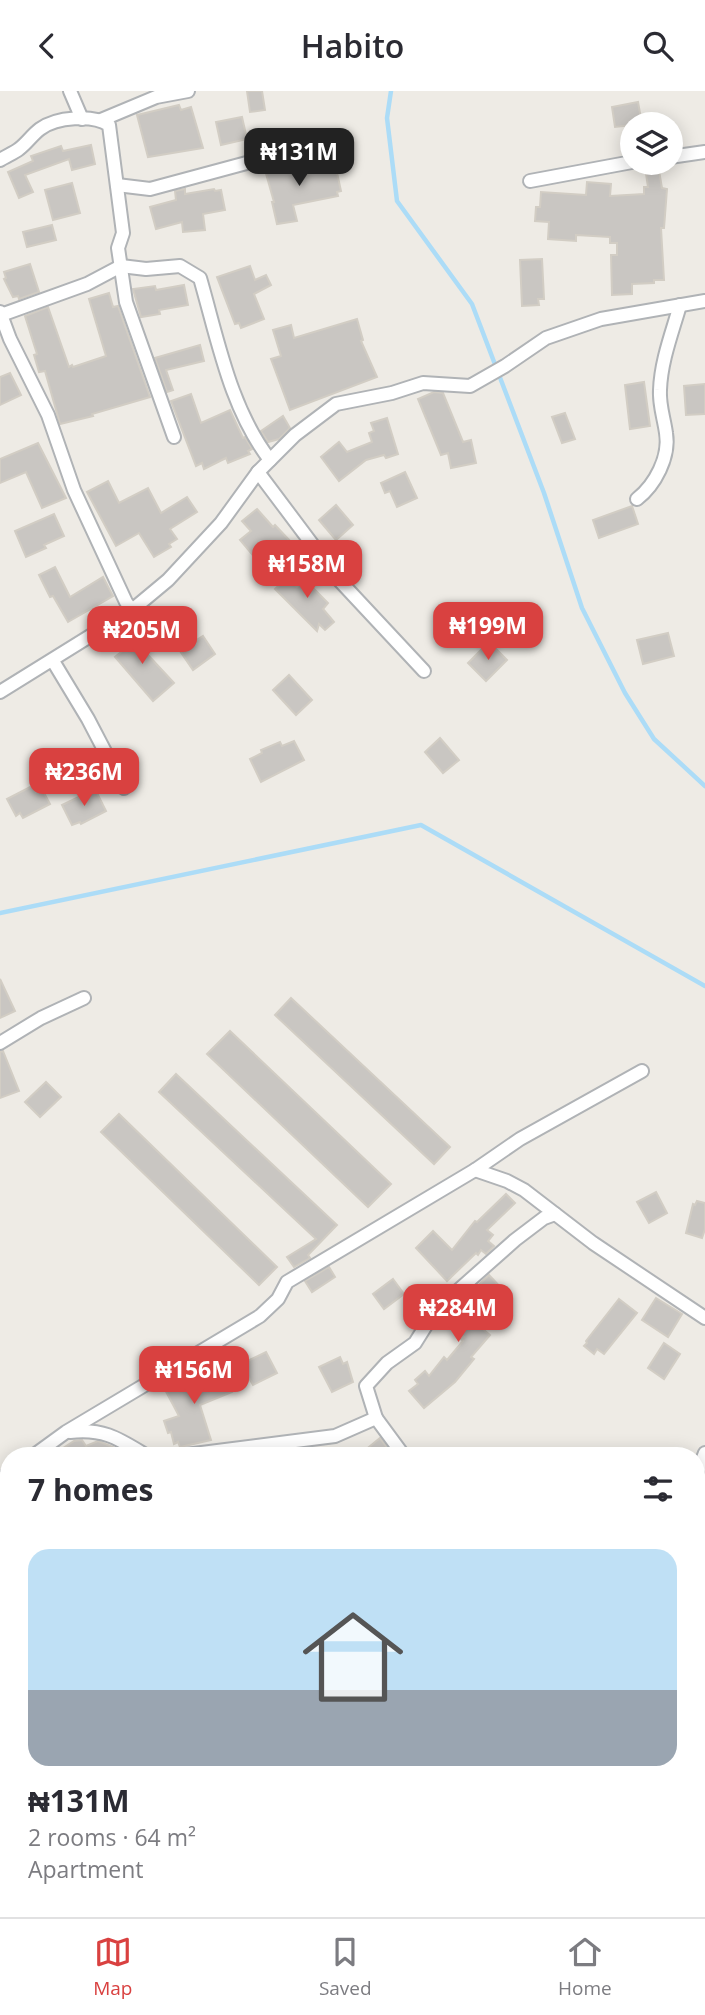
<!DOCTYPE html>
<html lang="en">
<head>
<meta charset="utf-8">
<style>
	:root { --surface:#fff; --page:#f7f7f7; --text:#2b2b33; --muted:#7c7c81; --line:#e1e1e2; --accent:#d94140 }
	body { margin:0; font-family:"Open Sans",sans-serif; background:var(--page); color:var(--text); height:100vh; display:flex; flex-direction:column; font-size:26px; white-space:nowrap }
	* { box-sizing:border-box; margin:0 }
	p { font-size:23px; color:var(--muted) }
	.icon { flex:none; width:38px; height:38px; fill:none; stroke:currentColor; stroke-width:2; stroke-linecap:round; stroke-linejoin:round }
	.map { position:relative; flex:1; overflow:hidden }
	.sheet { position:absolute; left:0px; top:1356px; width:705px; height:471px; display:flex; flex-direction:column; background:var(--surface); border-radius:28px 28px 0 0; box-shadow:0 4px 18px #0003 }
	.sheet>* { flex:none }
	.tools { position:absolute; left:620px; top:21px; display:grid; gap:14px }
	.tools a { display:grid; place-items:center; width:63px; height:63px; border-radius:50%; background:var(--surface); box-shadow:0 4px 18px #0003; font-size:35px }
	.price { position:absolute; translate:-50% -60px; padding:0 16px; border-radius:14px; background:var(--accent); color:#fff; font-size:23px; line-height:46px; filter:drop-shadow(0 2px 4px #0008) }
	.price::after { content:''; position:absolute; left:50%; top:42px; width:21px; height:16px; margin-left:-10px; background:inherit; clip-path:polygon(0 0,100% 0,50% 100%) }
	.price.on { background:#222; color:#fff }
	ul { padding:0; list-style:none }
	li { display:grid; align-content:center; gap:14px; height:371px; padding:0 28px }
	li span { display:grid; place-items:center; height:217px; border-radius:21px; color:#555 }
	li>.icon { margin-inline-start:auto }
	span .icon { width:126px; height:126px; fill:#fffc; stroke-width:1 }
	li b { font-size:30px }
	h2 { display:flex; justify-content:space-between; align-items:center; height:84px; padding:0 28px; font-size:30px }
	header { display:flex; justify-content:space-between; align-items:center; height:91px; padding:0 28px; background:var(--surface); font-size:32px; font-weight:600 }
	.dock { display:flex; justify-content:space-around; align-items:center; height:98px; border-top:2px solid var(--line); background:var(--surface); font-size:19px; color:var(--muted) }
	.dock a { display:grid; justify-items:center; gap:4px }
	.dock .on { color:var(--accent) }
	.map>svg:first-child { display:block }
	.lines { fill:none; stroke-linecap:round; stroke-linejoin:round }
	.stream { stroke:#acdcf7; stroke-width:4.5 }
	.building { fill:#c9c6c2; stroke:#d2cdc4; stroke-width:2 }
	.street-casing { stroke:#b0b3b6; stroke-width:16 }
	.street { stroke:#fff; stroke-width:12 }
</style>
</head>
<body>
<header><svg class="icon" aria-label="back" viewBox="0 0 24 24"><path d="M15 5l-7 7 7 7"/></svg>Habito<svg class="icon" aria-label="search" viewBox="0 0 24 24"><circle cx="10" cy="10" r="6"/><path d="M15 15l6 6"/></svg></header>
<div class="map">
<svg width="705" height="1826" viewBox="0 0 705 1826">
	<rect width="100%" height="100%" fill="#eeebe5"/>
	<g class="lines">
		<g class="stream">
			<polyline points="391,0 387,27 397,110 472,213 544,402 582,517 625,602 654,648 705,695"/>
			<polyline points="0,822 421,734 705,895"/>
		</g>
	</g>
	<g class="building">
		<polygon points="247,0 262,0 265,19 250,21"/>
		<polygon points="638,11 642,33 615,36 612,16"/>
		<polygon points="179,14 181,19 191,16 203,57 148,66 137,24"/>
		<polygon points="242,26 247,48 221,54 216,31"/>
		<polygon points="91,54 95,73 72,79 69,68 25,84 33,101 19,107 8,81 33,70 31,65 61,55 63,60"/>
		<polygon points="305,70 306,83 336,77 341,100 337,101 338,105 293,114 297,130 277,133 272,111 274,111 265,79"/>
		<polygon points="658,74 662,97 667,98 664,137 661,137 664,189 654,189 654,192 632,193 632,203 612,204 611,164 617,164 617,152 610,152 610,146 576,144 576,150 548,148 549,131 535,130 536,116 540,116 541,101 586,104 587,91 611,93 610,105 644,103 644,96 648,96 645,76"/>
		<polygon points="72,92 80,122 53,129 45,99"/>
		<polygon points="185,98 185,103 214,98 215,100 221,99 225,119 203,123 205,139 183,141 182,131 156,138 150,116 176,109 175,100"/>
		<polygon points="52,134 56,149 27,156 23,141"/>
		<polygon points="542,168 544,208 538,208 539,214 522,215 520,169"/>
		<polygon points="30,173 39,201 19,208 18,205 13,206 4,188 6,187 4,181"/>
		<polygon points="250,175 255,189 266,184 271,194 254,203 264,228 241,237 239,232 235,233 217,186"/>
		<polygon points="184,194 188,214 159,219 160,223 141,226 133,198 155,195 156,199"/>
		<polygon points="109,202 113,216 118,215 150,306 92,323 93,325 60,333 45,280 39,281 34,264 37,263 25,225 48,216 69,276 72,274 73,276 106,265 89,208"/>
		<polygon points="357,228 363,249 361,250 377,286 290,319 271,268 281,265 273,239 291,234 294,247"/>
		<polygon points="200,254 204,270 166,279 173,299 167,301 155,267"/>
		<polygon points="10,282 21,304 0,314 0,286"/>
		<polygon points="644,291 650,335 630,338 625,294"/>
		<polygon points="705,293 705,323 686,324 684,295"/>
		<polygon points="434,301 443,302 463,351 471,349 476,372 451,377 448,362 441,364 418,308"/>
		<polygon points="191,303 201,332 230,319 243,347 245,346 252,358 248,360 250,363 228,372 226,367 204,378 202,372 196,375 171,310"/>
		<polygon points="565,322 575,348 562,352 552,326"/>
		<polygon points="283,325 290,337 279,348 268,351 261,340"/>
		<polygon points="387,327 398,363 386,367 384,364 366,369 339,390 321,366 339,351 347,361 372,351 369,342 374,340 371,332"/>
		<polygon points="38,352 66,407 42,417 26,381 0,392 0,368"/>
		<polygon points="405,381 417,407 397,416 390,400 385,402 381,392"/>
		<polygon points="108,390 119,412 148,397 161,422 187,406 197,421 170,438 177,448 169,453 171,456 154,466 139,442 116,455 87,401"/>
		<polygon points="336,414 353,434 336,449 319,429"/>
		<polygon points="632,415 638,433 599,447 593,429"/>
		<polygon points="257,418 273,436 275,434 291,451 273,467 271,465 261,474 240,449 251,440 242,430"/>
		<polygon points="54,423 64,445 44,454 46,457 26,466 15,440"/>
		<polygon points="55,476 70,506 103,486 113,505 68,531 53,505 50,506 39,484"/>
		<polygon points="316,476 324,484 312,496 328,512 323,518 334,531 325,539 319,533 317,540 275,498 288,486 297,496"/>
		<polygon points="122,536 174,592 153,610 115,566 125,558 113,543"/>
		<polygon points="668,542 674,565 643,573 637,549"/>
		<polygon points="203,545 215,563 193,579 180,560"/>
		<polygon points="489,551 507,569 486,590 468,572"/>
		<polygon points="289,584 312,609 296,624 273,599"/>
		<polygon points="440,647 459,669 443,682 425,661"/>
		<polygon points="294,650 304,669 261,691 250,668 262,662 261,659 280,651 282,655"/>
		<polygon points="32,695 36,701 42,698 50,713 23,727 20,722 16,725 7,708"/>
		<polygon points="95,698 106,720 81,733 80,731 72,734 62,714"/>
		<polygon points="0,888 15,920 0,927"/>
		<polygon points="291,907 450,1056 434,1073 275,924"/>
		<polygon points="230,940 391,1093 368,1116 207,963"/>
		<polygon points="3,960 19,1000 0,1007 0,961"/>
		<polygon points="176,983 337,1134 308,1164 310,1167 294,1176 287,1166 316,1148 159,1001"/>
		<polygon points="46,991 61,1006 40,1026 25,1011"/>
		<polygon points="119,1023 277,1176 259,1194 101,1041"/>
		<polygon points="656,1101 667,1122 649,1132 637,1111"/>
		<polygon points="506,1103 515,1112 487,1139 493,1144 488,1150 494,1155 486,1163 481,1159 478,1164 476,1162 447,1190 416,1157 433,1140 452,1159 475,1130 477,1131"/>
		<polygon points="697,1110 705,1112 705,1138 702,1147 686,1142 693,1113 695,1114"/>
		<polygon points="329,1176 335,1186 312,1201 305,1190"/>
		<polygon points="489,1184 503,1199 471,1228 490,1244 471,1266 474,1268 455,1291 424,1317 409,1300 418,1293 415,1289 425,1280 429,1285 444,1266 447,1269 463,1250 461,1248 464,1246 444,1228"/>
		<polygon points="393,1188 404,1203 384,1218 373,1203"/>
		<polygon points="656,1207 682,1223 668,1246 642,1229"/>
		<polygon points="619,1208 637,1222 604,1263 597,1258 594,1263 584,1255 587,1252 586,1250"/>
		<polygon points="664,1252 680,1263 664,1288 648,1277"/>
		<polygon points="266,1261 277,1282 253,1294 241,1273"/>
		<polygon points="340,1266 343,1273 347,1271 353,1291 332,1301 319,1276"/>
		<polygon points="223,1278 232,1301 200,1314 211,1349 180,1356 178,1351 174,1353 171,1341 168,1342 164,1330 179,1325 163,1295 181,1286 184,1292"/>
		<polygon points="380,1347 393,1365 358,1365"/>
		<polygon points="82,1349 86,1355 98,1350 113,1356 117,1365 51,1365 74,1350"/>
	</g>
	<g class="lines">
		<g class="street-casing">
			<g id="street">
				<polyline points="70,0 82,28"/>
				<polyline points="101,29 156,6 188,0"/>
				<polyline points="670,66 705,61"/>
				<path d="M 0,69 C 6,65 14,62 19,58 C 27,52 32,44 40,38 C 56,26 93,23 109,34 L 123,142 L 118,157 L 126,211 L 174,346"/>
				<polyline points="530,90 632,71"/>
				<polyline points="117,94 150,98 254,70"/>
				<polyline points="0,221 10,248 48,324 74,399 126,511 132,519"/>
				<path d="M 1,224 L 87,193 L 121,175 L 146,178 L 180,175 L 200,187 C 218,249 230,317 270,369"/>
				<polyline points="258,381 339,489 424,580"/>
				<path d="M 637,408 C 655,394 670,366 666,342 C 664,327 659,314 660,299 C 661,270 672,242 680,214"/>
				<polyline points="53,570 88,628 124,697"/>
				<polyline points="0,601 132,519 168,489 221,432 258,381 295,344 336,313 392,302 423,292 470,295 505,275 546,247 601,228 705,210"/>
				<polyline points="0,952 41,927 84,907"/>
				<polyline points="475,1079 507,1090 524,1099 593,1152 705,1227"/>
				<polyline points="376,1327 366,1295 387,1272 415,1252 430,1228 453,1204 515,1149 544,1127 555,1123"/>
				<path d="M 70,1341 C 104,1337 119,1348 147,1365"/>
				<polyline points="33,1365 66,1341 260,1225 278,1208 287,1191 475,1079 520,1048 642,980"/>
				<polyline points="178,1365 335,1345 376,1327 404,1365"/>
				<polyline points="696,1385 705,1362"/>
				<polyline points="0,1388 9,1383"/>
				<polyline points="0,1484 9,1498"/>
				<polyline points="0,1570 9,1569"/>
				<polyline points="116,1818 118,1826"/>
				<polyline points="631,1818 655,1826"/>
				<polyline points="542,1826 549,1818"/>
			</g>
		</g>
		<use href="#street" class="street"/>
	</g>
</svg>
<div class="tools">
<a><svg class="icon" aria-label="layers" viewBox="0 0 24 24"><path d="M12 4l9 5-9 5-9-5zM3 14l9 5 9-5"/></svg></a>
</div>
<b class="price on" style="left:299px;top:97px">₦131M</b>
<b class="price" style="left:307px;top:509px">₦158M</b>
<b class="price" style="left:488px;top:571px">₦199M</b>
<b class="price" style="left:142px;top:575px">₦205M</b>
<b class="price" style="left:84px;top:717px">₦236M</b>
<b class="price" style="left:458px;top:1253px">₦284M</b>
<b class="price" style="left:194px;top:1315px">₦156M</b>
<section class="sheet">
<h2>7 homes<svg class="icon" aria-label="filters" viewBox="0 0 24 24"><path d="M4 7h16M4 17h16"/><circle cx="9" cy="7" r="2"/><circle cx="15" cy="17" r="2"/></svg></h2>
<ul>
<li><span style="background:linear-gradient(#bfe0f5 65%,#9aa5b1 0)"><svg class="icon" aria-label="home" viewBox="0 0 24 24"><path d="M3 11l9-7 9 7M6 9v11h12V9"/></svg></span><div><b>₦131M</b><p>2 rooms · 64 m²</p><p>Apartment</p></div></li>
</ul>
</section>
</div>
<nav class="dock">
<a class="on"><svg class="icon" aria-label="map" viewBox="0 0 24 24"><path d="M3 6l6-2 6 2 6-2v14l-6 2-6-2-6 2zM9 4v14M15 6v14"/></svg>Map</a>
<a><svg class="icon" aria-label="saved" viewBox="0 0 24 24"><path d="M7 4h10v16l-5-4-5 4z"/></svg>Saved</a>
<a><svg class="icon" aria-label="home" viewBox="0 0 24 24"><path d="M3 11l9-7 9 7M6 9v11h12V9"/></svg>Home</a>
</nav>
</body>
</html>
